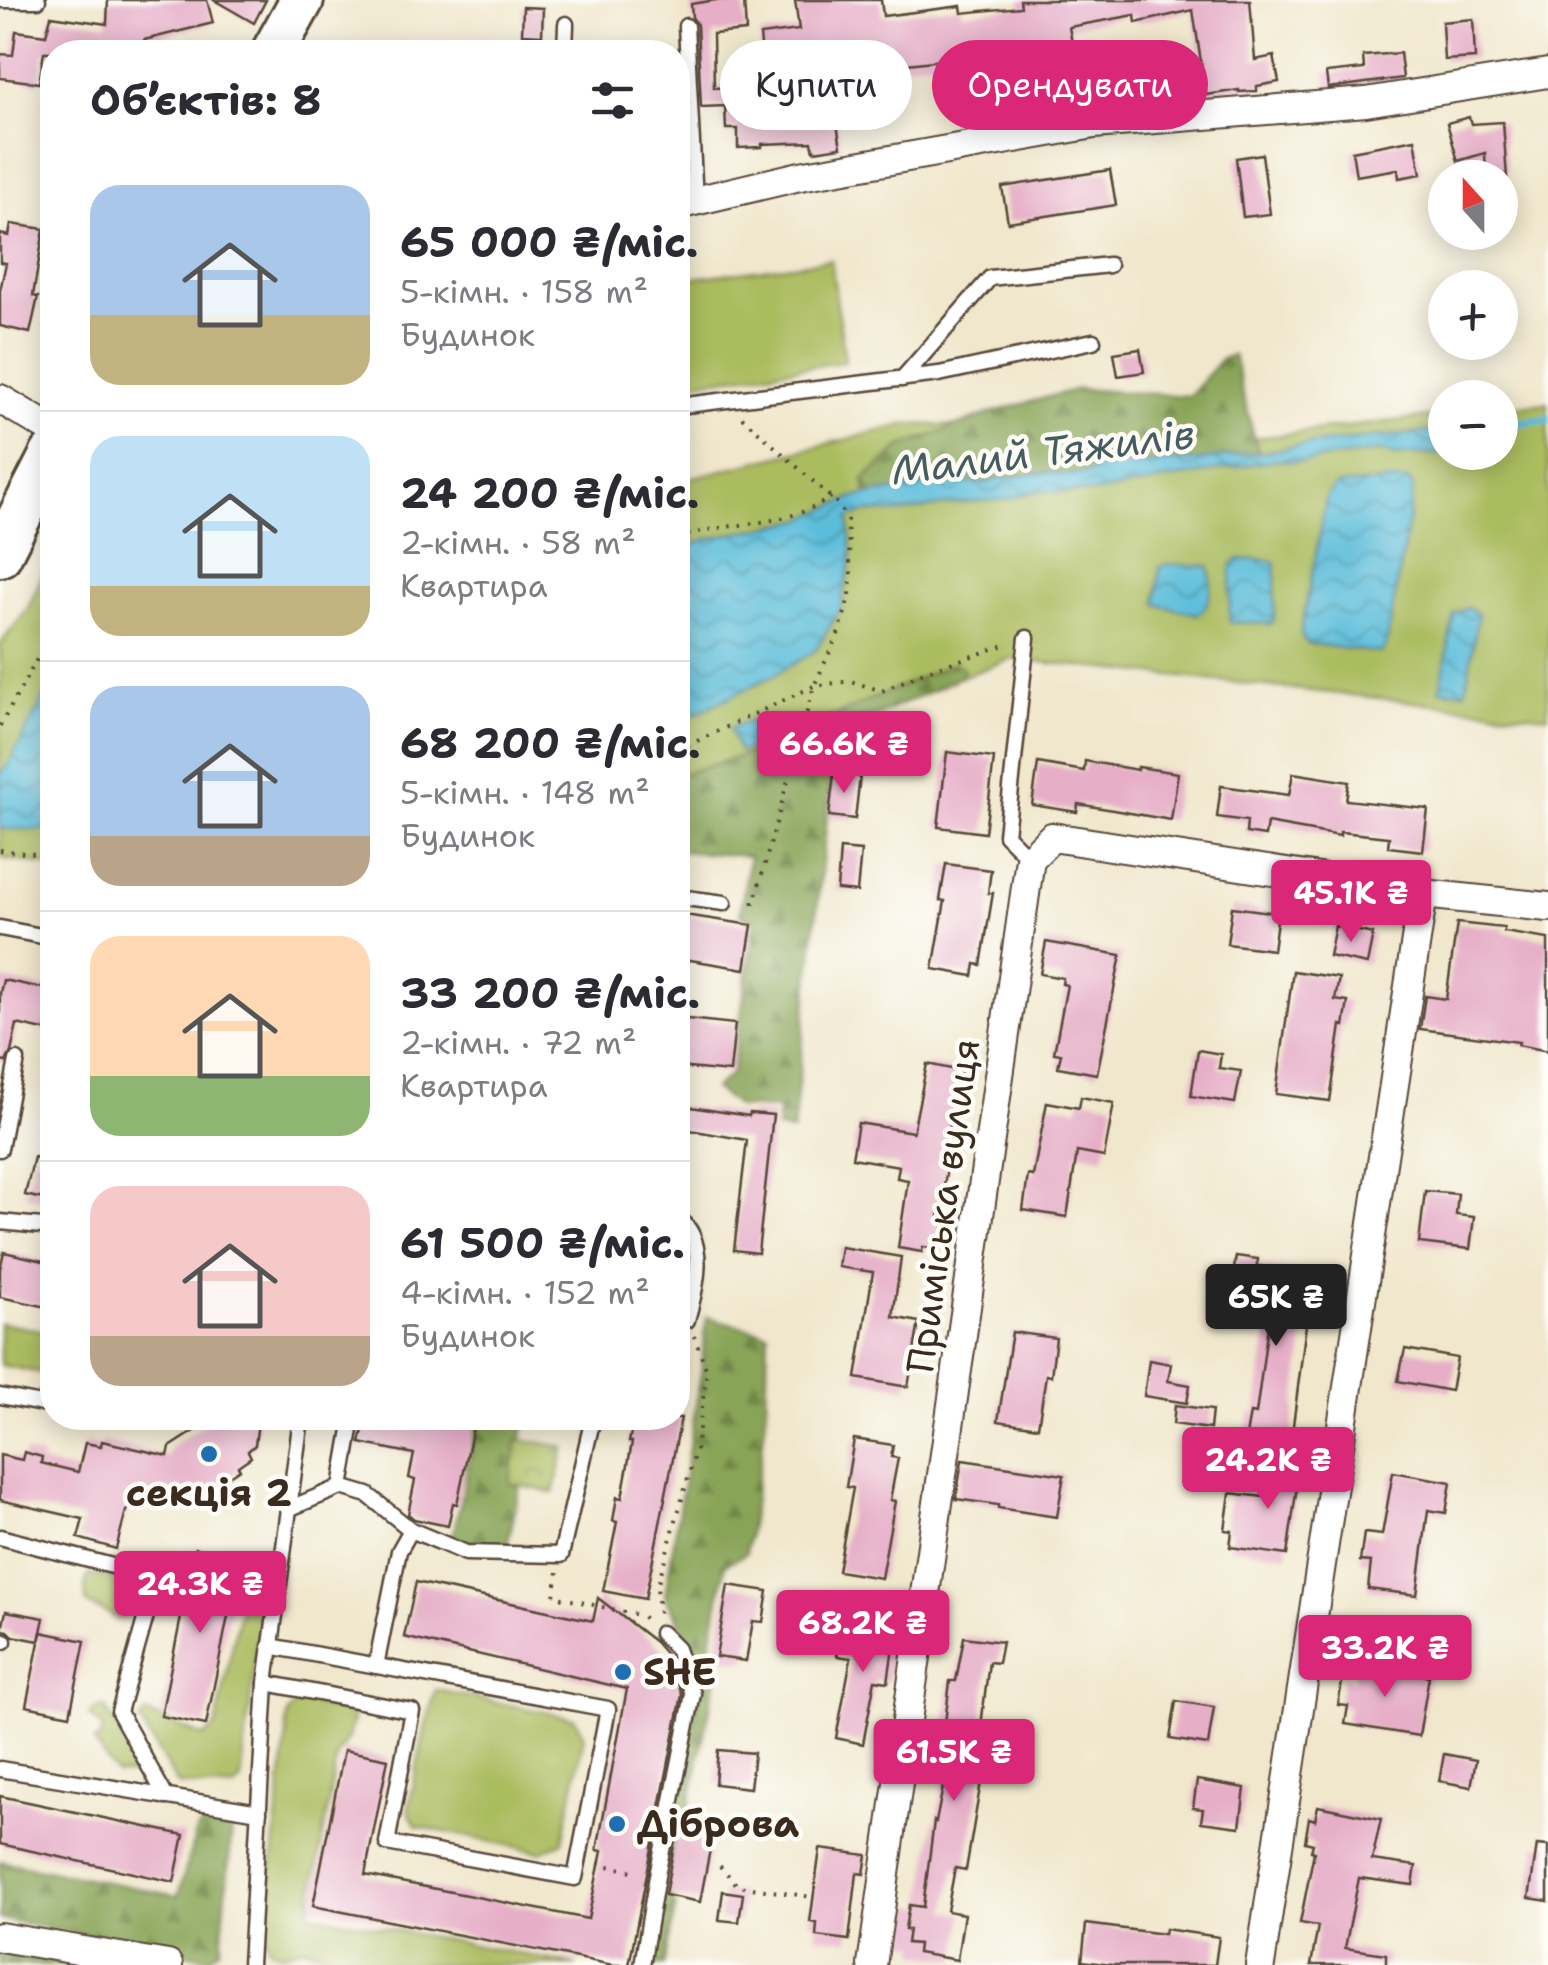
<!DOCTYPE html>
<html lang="uk">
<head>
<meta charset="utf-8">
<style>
	:root { --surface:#fff; --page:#f2f2f3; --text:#2b2b33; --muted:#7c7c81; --line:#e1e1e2; --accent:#db2777 }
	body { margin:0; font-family:"Shantell Sans",sans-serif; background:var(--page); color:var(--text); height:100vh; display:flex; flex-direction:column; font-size:38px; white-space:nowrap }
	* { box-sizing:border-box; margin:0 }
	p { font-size:32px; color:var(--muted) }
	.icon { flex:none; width:55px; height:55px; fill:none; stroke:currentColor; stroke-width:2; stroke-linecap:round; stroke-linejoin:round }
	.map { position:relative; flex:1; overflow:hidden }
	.details { position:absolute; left:40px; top:40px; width:650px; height:1390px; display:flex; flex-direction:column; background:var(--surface); border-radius:40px; box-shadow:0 5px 25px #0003 }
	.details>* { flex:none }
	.guide { position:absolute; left:720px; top:40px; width:678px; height:90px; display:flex; gap:20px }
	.needle { width:65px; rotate:339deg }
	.controls { position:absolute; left:1428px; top:160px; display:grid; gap:20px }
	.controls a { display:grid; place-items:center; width:90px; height:90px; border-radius:50%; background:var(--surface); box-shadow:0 5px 25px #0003; font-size:50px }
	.price { position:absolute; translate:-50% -85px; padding:0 22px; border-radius:10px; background:var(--accent); color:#fff; font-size:32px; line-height:65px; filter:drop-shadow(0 2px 5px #0008) }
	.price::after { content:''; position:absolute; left:50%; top:60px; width:30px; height:22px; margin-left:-15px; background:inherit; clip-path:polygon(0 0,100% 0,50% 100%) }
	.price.on { background:#222; color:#fff }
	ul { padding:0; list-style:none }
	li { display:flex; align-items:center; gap:30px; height:250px; padding:0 50px }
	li+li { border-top:2px solid var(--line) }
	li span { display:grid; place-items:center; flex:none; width:280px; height:200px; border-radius:30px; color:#555 }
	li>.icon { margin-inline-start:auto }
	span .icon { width:120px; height:120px; fill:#fffc; stroke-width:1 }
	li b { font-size:42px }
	h2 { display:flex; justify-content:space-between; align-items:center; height:120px; padding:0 50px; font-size:42px }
	.tag { padding:0 35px; border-radius:45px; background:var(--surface); box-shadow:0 5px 25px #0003; font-size:35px; line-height:90px }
	.tag.on { background:var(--accent); color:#fff }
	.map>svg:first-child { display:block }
	.grass { fill:#abbc5f; stroke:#73733e; stroke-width:2.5 }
	.forest { fill:url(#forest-firs); stroke:#62673a; stroke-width:2.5 }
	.park { fill:url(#park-crowns); stroke:#73733e; stroke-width:2.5 }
	.water { fill:url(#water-waves); stroke:#4b747c; stroke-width:2.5 }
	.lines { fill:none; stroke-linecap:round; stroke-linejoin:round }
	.stream { stroke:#5bbdda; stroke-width:8 }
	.building { fill:#e6aec7 }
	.service-casing { stroke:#564638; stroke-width:19 }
	.minor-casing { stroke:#564638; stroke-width:32 }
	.primary-casing { stroke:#564638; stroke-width:48 }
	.path { stroke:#564638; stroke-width:4; stroke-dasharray:2.5 8; stroke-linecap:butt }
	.service { stroke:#fff; stroke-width:14 }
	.minor { stroke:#fff; stroke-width:28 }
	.primary { stroke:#fff; stroke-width:42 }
	.poi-dot { fill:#1f6fb2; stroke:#fdfcf7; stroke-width:4 }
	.labels { text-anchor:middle; stroke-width:9; stroke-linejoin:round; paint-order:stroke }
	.street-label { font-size:38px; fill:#3b2a1e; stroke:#fdfcf7 }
	.poi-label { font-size:38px; font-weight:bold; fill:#3b2a1e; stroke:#fdfcf7; text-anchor:start }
	.water-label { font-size:40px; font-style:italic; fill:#465d60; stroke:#fdfcf7 }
</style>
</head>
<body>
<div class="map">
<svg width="1548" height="1965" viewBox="0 0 1548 1965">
	<defs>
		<pattern id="forest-firs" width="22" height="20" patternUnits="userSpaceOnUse" patternTransform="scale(2.5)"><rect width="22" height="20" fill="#88a456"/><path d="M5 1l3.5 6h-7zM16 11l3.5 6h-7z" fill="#708647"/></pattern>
		<pattern id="park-crowns" width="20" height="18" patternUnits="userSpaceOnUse" patternTransform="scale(2.5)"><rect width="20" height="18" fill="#abbc5f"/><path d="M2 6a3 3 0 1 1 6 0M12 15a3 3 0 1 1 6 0" fill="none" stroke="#8c994e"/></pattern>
		<pattern id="water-waves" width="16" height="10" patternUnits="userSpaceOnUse" patternTransform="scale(2.5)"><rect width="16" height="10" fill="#5bbdda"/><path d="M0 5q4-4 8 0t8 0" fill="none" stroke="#4c9ab0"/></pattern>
	</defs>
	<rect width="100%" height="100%" fill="#fdfcf7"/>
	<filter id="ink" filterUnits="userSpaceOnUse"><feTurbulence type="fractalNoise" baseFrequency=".01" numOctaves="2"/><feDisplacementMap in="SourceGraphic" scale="20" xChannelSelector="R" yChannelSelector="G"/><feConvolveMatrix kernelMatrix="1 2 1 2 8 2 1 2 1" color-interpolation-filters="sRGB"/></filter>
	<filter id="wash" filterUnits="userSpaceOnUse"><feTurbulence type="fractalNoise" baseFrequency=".0048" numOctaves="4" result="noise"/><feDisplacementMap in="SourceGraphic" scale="40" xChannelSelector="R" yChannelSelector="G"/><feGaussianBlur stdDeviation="2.25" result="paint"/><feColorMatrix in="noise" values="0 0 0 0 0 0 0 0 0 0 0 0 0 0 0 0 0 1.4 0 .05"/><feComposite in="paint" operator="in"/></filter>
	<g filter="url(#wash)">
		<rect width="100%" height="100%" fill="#f0e7cc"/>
		<g class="grass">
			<polygon points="831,260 845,362 678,384 678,280"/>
			<polygon points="1548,403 1548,716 1011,659 748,754 678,775 678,481 908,424 1255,438 1445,415 1445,452 1500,452 1500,408"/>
			<polygon points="52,553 52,866 0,858 0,645 28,608"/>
			<polygon points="0,1323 52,1332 52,1375 0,1365"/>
			<polygon points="249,1565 266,1566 241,1781 234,1789 178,1785 140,1721 146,1713 204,1737 216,1726"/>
			<path d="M 88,1575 C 115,1577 133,1578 135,1608 L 129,1616 L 117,1619 C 108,1610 96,1612 86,1602 L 85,1586 Z"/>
			<polygon points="436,1690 574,1718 584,1735 563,1841 541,1852 416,1826 408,1810 426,1724"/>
			<path d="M 308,1702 L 354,1714 L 348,1738 L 337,1754 L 310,1910 L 313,1914 L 577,1965 L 346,1965 L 339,1955 L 303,1947 L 281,1954 L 269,1948 L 264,1935 L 287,1733 C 286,1713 286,1705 308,1702 Z"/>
			<polygon points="101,1707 105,1708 141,1767 133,1774 116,1774 94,1742 100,1738 103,1728 90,1716 93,1711"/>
		</g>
		<g class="forest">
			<polygon points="1233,355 1258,452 1200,460 1106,466 1087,473 1059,475 1049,472 995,479 986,484 977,482 925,486 866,496 864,479 901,447 994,412 1077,389 1189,396 1221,359"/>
			<polygon points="954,663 964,669 959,678 861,723 835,744 793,1131 777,1129 778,1109 738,1107 714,1089 732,1073 755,922 740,914 749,856 678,851 678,775 748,754"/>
			<polygon points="706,1317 768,1333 766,1419 746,1553 725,1565 710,1649 715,1683 674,1879 671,1896 676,1906 664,1965 647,1965 703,1671 665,1595 701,1373"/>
			<polygon points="478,1418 525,1418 522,1439 518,1439 510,1484 520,1486 507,1547 468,1549 452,1540"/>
			<polygon points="209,1822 232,1828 221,1948 209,1958 0,1919 0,1861 178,1896 197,1829"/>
			<polygon points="15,1952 96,1965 0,1965 0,1956"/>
		</g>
		<polygon class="park" points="519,1439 565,1447 554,1493 509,1483"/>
		<g class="water">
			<polygon points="1445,430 1445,452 1457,453 1394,456 1384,451 1302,462 1274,460 1096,493 1035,491 1008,499 953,504 898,513 865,512 849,518 852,558 840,610 815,651 773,676 678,722 678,549 710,538 801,520 854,497 925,486 977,482 986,483 995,479 1049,472 1060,475 1087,473 1106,466 1200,460 1276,450 1294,446"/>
			<polygon points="1408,480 1412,485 1413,494 1386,647 1380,653 1309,644 1303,639 1301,632 1327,495 1337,485"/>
			<polygon points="1239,559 1271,560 1276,562 1274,621 1270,624 1231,622 1229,620 1232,564"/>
			<path d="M 1167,564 L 1209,566 C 1213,581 1212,607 1197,614 L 1158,605 L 1156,602 L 1160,567 Z"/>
			<polygon points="1468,608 1478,614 1466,691 1440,690 1454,614"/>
			<polygon points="52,683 52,830 0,829 0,774 8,765"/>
			<polygon points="762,717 770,742 739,752 730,728"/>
		</g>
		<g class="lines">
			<polyline class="stream" points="1500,425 1548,419"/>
		</g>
		<g id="blocks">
			<g class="building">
				<polygon points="108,0 207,0 213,23 144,40 143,52 44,52 39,83 0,78 0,54 13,55 16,31 46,35 51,16 107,24"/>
				<polygon points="214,0 266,0 254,23"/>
				<polygon points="716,0 744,0 746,31 713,34 714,88 765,85 760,35 799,30 795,0 881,0 883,16 961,6 962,13 1021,7 1020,0 1250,0 1255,60 1274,56 1279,82 1257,86 1257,91 1239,92 1239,90 1206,95 1193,10 1136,23 1135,15 1069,27 1072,43 1047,47 1054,92 1007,100 1008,108 988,109 990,125 970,128 959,58 890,66 894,87 869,91 865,64 827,68 841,147 814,151 812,142 762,144 762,147 738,148 738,129 726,129 725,106 701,107 697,25 692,17 691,4"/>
				<polygon points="523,7 543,8 542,35 522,34"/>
				<polygon points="1473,19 1475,58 1444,60 1442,22"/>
				<polygon points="1400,53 1403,78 1328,88 1326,73 1364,69 1363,56"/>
				<polygon points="1469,117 1471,124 1503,122 1507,178 1486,178 1485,153 1458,161 1447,123"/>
				<polygon points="1415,139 1421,174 1399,178 1398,169 1356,176 1352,151"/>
				<polygon points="1262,154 1270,214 1243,217 1236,158"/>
				<polygon points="1110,170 1116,205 1008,222 1002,187"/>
				<polygon points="11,224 44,229 33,296 38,297 30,333 0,326 0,291 6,263 0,262 0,234 9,236"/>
				<polygon points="1140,349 1144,372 1118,376 1114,353"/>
				<polygon points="947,752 994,758 985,833 938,827"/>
				<polygon points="1085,761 1138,770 1138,767 1178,773 1171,820 1078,804 1077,812 1032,805 1038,763 1084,771"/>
				<polygon points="834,773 860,776 855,819 829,816"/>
				<polygon points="1293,773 1349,782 1346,800 1428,809 1423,851 1388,847 1389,837 1340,832 1340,836 1267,823 1265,836 1246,833 1247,821 1217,817 1221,786 1289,795"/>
				<polygon points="840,849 861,851 857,892 837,890"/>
				<polygon points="946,864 991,870 988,893 993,893 981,965 975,964 973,976 933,969 945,901 940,900"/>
				<polygon points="1232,907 1278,913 1273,950 1227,944"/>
				<polygon points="678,914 752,925 745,969 678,958"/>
				<polygon points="1457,923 1504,928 1504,932 1548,939 1548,1051 1518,1045 1519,1042 1420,1029 1425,996 1446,999"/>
				<polygon points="1335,926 1373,934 1367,964 1329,956"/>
				<polygon points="1046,942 1121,955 1097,1074 1058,1067 1061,1054 1054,1053 1067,985 1062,984 1063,978 1040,974"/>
				<polygon points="1293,971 1339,978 1335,1000 1348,1002 1344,1026 1341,1025 1330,1101 1276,1094"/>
				<polygon points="3,980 52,990 52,1032 17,1024 11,1052 6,1062 0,1061 0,993"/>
				<polygon points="678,1018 735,1024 730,1072 678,1067"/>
				<polygon points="1198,1050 1221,1054 1219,1068 1241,1071 1235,1103 1191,1096"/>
				<polygon points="927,1064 961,1071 947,1137 952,1138 939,1216 945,1216 940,1249 923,1247 922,1252 898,1248 908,1180 897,1178 899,1166 852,1158 858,1123 913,1132"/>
				<polygon points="1081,1097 1114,1103 1104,1157 1077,1152 1067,1217 1023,1210 1028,1175 1033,1176 1047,1102 1079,1108"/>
				<polygon points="678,1105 749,1116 750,1113 773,1115 758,1253 734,1250 747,1140 678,1128"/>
				<polygon points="34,1157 52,1161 52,1182 48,1200 25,1195"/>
				<polygon points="1425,1191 1458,1194 1456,1215 1474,1217 1470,1249 1419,1243"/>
				<polygon points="841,1247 901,1257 893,1317 919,1322 908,1387 856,1378 873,1272 838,1267"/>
				<polygon points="4,1252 52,1263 52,1308 0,1297 0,1269"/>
				<polygon points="1236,1256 1258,1259 1257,1266 1307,1273 1301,1316 1307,1317 1290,1449 1245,1442 1250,1413 1256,1414 1270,1310 1261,1309 1263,1293 1231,1289"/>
				<polygon points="1012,1332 1056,1338 1051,1376 1046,1375 1038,1427 998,1421"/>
				<polygon points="1405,1349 1457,1358 1451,1391 1398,1381"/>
				<polygon points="1149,1360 1171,1364 1168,1381 1190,1385 1187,1403 1144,1396"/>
				<polygon points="1175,1405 1212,1410 1210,1429 1173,1424"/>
				<polygon points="215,1418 238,1418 258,1422 255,1445 248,1451 251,1457 238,1466 240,1469 212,1487 210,1485 192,1496 160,1490 158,1500 147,1497 126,1511 116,1549 78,1538 83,1519 0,1500 0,1455 22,1460 24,1452 42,1457 41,1463 78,1472 85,1443 101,1446 102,1441 168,1456 170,1447"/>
				<polygon points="366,1418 475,1418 457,1504 453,1503 448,1526 414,1519 408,1514 415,1480 409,1478 414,1454 360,1443"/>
				<polygon points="634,1418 681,1418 645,1599 603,1591 617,1522 613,1521 617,1497 622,1498 632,1442 629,1442"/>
				<polygon points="854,1439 893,1445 891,1457 898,1458 890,1500 895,1501 881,1578 838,1571 853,1488 846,1487"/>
				<polygon points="962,1460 1064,1475 1057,1517 998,1508 998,1505 956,1499"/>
				<polygon points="1279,1460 1314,1466 1311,1488 1297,1486 1287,1555 1230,1547 1232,1531 1225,1530 1230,1493 1273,1498"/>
				<polygon points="1393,1472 1451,1482 1446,1513 1428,1510 1417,1595 1368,1589 1371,1562 1360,1561 1364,1533 1382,1535"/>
				<polygon points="195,1548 240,1557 206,1725 161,1716"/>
				<polygon points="416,1582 593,1621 598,1598 655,1642 669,1658 682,1695 629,1965 613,1965 313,1906 344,1750 388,1759 365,1875 588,1919 602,1851 597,1850 627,1689 404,1637"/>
				<polygon points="728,1585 768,1591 763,1622 753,1621 746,1661 716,1657"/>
				<polygon points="6,1611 44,1618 39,1641 13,1636 8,1631 2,1630"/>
				<polygon points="870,1622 896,1626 888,1682 875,1680 863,1744 836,1738 851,1658 837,1656 841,1628 868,1632"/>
				<polygon points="41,1632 85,1641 70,1715 26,1706"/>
				<polygon points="964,1637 1002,1642 998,1663 989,1662 981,1726 977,1726 968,1767 983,1770 966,1870 955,1868 947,1911 964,1914 957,1960 917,1953 918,1944 907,1943 909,1929 905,1929 909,1905 923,1907 934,1821 936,1822 945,1777 934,1775 939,1748 942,1749 950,1681 956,1681"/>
				<polygon points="1356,1664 1429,1676 1419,1736 1345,1724 1348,1706 1338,1705 1343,1677 1354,1679"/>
				<polygon points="1176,1701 1214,1707 1208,1745 1170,1739"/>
				<polygon points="718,1750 754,1753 750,1788 715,1784"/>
				<polygon points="1444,1754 1476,1760 1471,1787 1439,1781"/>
				<polygon points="1197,1780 1245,1788 1240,1827 1201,1822 1203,1809 1193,1808"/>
				<polygon points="0,1796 184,1835 174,1882 0,1844"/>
				<polygon points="1318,1806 1381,1819 1372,1860 1416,1866 1413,1885 1359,1878 1345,1948 1386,1954 1386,1965 1311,1965 1318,1926 1300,1923 1314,1852 1311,1851 1313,1844 1305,1842 1309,1818 1315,1820"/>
				<polygon points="678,1823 714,1828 700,1902 665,1895"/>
				<polygon points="1537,1845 1548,1846 1548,1901 1529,1898"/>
				<polygon points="820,1849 867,1855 864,1874 857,1873 849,1940 816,1936 817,1923 810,1922"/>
				<polygon points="723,1891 743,1894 739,1922 719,1920"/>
				<polygon points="1086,1924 1164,1934 1165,1929 1219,1937 1215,1965 1112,1965 1082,1961"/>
			</g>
		</g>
	</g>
	<g filter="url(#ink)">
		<use href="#blocks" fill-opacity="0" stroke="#564638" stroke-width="2.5"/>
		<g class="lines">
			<g class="service-casing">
				<g id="service">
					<polyline points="0,0 38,0"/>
					<polyline points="686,26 695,201"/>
					<polyline points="565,52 566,24"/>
					<polyline points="902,379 990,278 1109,265"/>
					<polyline points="678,406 939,374 1093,341"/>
					<polyline points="1027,638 1006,835 1030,859"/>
					<polyline points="678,897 724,903"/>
					<polyline points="0,928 52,938"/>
					<polyline points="0,1149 17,1060"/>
					<path d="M 678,1218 C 709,1241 696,1289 687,1320 L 678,1322"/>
					<polyline points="0,1222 52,1227"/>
					<polyline points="0,1396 52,1406"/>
					<polyline points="341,1487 353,1418"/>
					<polyline points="288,1509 341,1487 368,1495 411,1530 466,1553 561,1555 593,1418"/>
					<polyline points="0,1537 147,1575 153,1591 119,1712 166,1797"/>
					<polyline points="0,1641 4,1641"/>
					<polyline points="376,1666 399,1551 411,1530"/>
					<polyline points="266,1683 412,1711 387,1843 575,1878 608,1709 270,1646"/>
					<polyline points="0,1769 259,1812"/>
					<polyline points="250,1965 266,1683 301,1418"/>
					<polyline points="642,1965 657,1876 693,1694 677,1649 661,1633"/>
				</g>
			</g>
			<g class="minor-casing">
				<g id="minor">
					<polyline points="678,205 800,176 1094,124 1366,102 1548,73"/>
					<polyline points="0,399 52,430"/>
					<polyline points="0,1937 168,1965"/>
					<polyline points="872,1965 1030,859 1052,837 1423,894 1548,907"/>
					<polyline points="1260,1965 1423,894"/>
				</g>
			</g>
			<g class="primary-casing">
				<g id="primary">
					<polyline points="273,52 302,0"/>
					<polyline points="0,555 52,454"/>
				</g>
			</g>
			<g class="path">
				<polyline points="742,417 837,503 847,520 851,575 850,594 840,630 814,686 754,903 744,903"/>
				<path d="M 678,538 C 728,520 786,529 831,497"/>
				<polyline points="0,726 52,632"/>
				<polyline points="678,750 814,686 850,681 882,691 924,672 1008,644"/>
				<polyline points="0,850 52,856"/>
				<polyline points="558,1572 554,1596 642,1616 646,1620"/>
				<polyline points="659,1613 657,1587 696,1450 707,1371 694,1336"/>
				<polyline points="598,1864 638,1872"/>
				<polyline points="720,1866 738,1886 812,1897"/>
			</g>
			<use href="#service" class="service"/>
			<use href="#minor" class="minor"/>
			<use href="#primary" class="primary"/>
		</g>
	</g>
	<g class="poi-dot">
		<circle cx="209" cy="1454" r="10"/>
		<circle cx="623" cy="1672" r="10"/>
		<circle cx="617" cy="1824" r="10"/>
	</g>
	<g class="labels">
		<g class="street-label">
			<text transform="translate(943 1206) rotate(-82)" y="13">Приміська вулиця</text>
		</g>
		<g class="poi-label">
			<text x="209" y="1506" text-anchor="middle">секція 2</text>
			<text x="643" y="1685">SHE</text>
			<text x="637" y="1837">Діброва</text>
		</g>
		<g class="water-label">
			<text transform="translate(1043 452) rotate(-7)" y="14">Малий Тяжилів</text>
		</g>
	</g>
</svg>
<div class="controls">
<a><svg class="needle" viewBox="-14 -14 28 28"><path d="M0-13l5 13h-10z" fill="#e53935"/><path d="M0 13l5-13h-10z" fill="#7c7c81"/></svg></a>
<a>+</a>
<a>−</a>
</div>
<b class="price" style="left:844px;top:796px">66.6K ₴</b>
<b class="price" style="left:1351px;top:945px">45.1K ₴</b>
<b class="price on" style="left:1276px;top:1349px">65K ₴</b>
<b class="price" style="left:1268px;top:1512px">24.2K ₴</b>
<b class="price" style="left:200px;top:1636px">24.3K ₴</b>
<b class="price" style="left:863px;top:1675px">68.2K ₴</b>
<b class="price" style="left:1385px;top:1700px">33.2K ₴</b>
<b class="price" style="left:954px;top:1804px">61.5K ₴</b>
<div class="guide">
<a class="tag">Купити</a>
<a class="tag on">Орендувати</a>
</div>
<section class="details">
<h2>Об’єктів: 8<svg class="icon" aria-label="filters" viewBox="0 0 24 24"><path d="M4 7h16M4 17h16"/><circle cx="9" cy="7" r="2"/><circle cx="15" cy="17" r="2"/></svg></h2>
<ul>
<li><span style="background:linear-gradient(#a9c7e8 65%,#c2b280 0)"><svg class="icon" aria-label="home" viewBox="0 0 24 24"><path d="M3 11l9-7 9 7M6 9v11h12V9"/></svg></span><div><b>65 000 ₴/міс.</b><p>5-кімн. · 158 m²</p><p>Будинок</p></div></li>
<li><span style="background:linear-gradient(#bfe0f5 75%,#c2b280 0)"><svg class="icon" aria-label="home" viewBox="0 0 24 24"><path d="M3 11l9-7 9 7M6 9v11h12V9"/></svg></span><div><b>24 200 ₴/міс.</b><p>2-кімн. · 58 m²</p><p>Квартира</p></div></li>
<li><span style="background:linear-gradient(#a9c7e8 75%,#b9a48a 0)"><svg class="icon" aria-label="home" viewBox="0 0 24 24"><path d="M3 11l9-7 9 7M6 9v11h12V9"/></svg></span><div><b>68 200 ₴/міс.</b><p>5-кімн. · 148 m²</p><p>Будинок</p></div></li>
<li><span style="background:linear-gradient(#ffd9b3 70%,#8fb573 0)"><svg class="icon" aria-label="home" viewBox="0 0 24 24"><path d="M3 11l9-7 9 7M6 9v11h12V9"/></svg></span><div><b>33 200 ₴/міс.</b><p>2-кімн. · 72 m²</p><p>Квартира</p></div></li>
<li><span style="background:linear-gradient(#f6c9c9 75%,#b9a48a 0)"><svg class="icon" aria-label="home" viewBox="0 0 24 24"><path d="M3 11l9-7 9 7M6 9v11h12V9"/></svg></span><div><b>61 500 ₴/міс.</b><p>4-кімн. · 152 m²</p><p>Будинок</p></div></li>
</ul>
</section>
</div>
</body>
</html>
